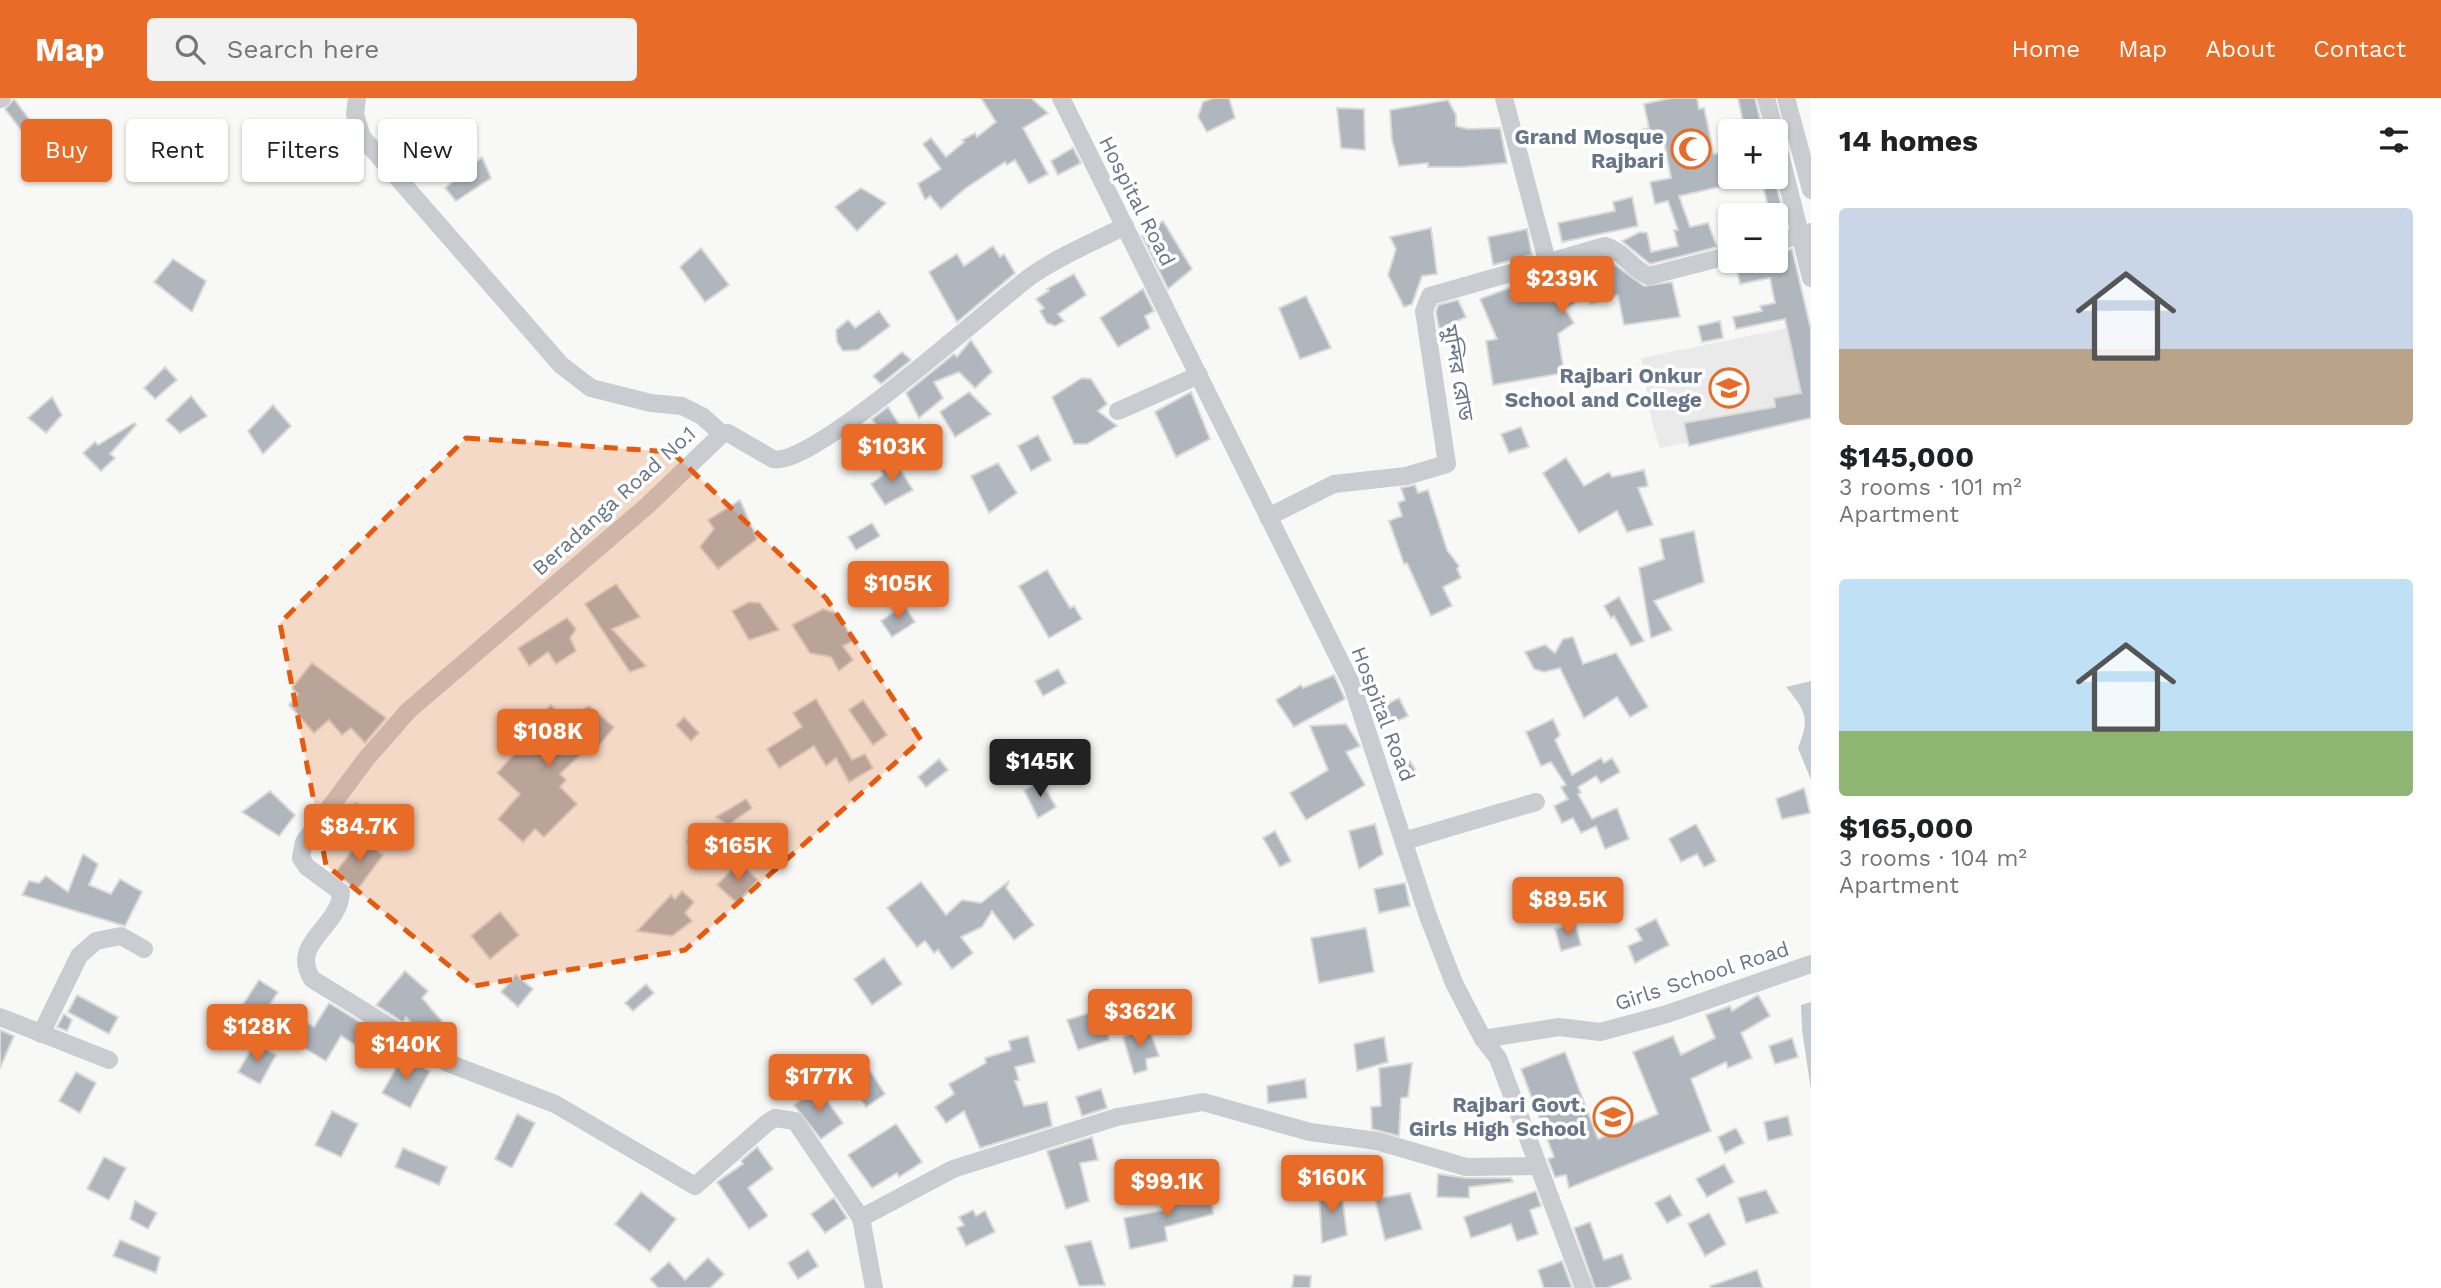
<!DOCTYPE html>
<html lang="en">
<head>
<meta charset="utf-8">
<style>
	:root { --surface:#fff; --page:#f2f2f2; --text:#202124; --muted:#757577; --accent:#e86c27 }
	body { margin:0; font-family:"Work Sans","Noto Sans Bengali",sans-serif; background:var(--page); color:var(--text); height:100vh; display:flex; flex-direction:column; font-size:26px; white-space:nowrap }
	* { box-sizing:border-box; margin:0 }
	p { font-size:23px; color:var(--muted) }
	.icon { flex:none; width:38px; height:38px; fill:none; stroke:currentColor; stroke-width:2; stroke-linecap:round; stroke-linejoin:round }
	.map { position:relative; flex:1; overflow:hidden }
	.drawer { display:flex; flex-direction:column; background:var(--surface); width:630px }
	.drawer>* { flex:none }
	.top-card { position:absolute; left:21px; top:21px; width:665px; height:63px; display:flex; gap:14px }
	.buttons { position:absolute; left:1718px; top:21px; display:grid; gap:14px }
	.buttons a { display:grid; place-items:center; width:70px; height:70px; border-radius:7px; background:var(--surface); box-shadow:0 2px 5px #0004; font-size:35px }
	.price { position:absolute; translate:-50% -60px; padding:0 16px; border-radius:7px; background:var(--accent); color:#fff; font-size:23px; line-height:46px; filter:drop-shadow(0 2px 4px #0008) }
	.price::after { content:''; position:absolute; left:50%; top:42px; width:21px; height:16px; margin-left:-10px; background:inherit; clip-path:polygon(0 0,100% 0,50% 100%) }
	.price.selected { background:#222; color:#fff }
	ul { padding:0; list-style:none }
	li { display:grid; align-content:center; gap:14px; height:371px; padding:0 28px }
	li span { display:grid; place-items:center; height:217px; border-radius:7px; color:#555 }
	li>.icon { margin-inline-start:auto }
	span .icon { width:126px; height:126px; fill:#fffc; stroke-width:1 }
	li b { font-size:30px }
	h2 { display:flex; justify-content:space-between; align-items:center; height:84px; padding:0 28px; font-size:30px }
	.chip { padding:0 24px; border-radius:7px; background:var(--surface); box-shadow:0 2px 5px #0004; font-size:24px; line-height:63px }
	.chip.selected { background:var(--accent); color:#fff }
	header { display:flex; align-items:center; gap:42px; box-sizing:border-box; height:98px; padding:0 35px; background:var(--accent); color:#fff }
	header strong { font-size:33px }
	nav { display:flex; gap:38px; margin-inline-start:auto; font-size:24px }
	.search { width:490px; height:63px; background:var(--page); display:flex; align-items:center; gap:18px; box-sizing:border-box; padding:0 24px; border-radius:7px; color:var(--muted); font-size:26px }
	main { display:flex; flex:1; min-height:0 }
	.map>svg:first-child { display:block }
	.built { fill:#e9eae9 }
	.water { fill:#c3cbd1 }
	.building { fill:#afb6bd; stroke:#dadbd8; stroke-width:2 }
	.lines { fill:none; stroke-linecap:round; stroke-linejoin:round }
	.minor { stroke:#c9ccd0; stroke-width:18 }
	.marked { fill:#e8590c; fill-opacity:0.2; stroke:#e8590c; stroke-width:5; stroke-dasharray:14 9; stroke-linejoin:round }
	.labels { text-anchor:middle; stroke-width:7; stroke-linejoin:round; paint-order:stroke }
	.poi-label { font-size:21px; font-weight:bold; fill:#677588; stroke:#fff; text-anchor:end }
	.street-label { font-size:21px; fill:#677588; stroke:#fff }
</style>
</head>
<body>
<header>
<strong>Map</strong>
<div class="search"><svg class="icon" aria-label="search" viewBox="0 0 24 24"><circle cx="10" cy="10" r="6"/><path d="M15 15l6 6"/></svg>Search here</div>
<nav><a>Home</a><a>Map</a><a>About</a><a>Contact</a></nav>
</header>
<main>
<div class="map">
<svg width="1811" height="1190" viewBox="0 0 1811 1190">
	<rect width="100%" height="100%" fill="#f8f9f6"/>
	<polygon class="built" points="1811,225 1811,320 1660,350 1652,325 1641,260"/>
	<g class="water">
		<path d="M 1811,583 L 1811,682 L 1798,650 C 1810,620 1806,613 1786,589 Z"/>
		<polygon points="1811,904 1811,992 1802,932 1801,907"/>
	</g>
	<g class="building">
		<polygon points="981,0 1031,0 1048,15 1023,30 1048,76 1029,86 1015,62 1007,67 1005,64 966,90 941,111 930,98 925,102 918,86 941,71 923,46 931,40 946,59 964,44 962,42 975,35 977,39 996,24"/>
		<polygon points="1213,0 1229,0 1235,20 1207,34 1198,19 1203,4"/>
		<polygon points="1671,0 1697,0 1699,11 1704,10 1714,56 1726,54 1733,86 1679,98 1690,129 1708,125 1717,149 1650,166 1622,143 1640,134 1647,135 1651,154 1678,148 1674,132 1678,132 1668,103 1655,106 1650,84 1671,80 1664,43 1631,51 1627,35 1649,30 1644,6"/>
		<polygon points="1738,0 1755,0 1763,33 1745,33"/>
		<polygon points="14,1 35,29 25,37 5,11"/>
		<polygon points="1448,2 1456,17 1456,28 1468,31 1500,30 1507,65 1462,69 1428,69 1428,65 1399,68 1392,42 1390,12"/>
		<polygon points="1337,10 1364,11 1365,52 1341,50"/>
		<polygon points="1073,50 1081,65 1058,77 1051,63"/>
		<polygon points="482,59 491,80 456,103 445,90"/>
		<polygon points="1761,79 1774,79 1787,129 1776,132 1776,117 1770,117"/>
		<polygon points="861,90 886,105 857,133 835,109"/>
		<polygon points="1632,99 1638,128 1562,144 1558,125 1615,113 1613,104"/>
		<polygon points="1163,123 1192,171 1168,191 1142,138"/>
		<polygon points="1431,130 1437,176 1422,178 1412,206 1404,209 1388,177 1396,151 1390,139"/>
		<polygon points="1527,131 1532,157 1493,167 1488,139"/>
		<polygon points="993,148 1000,159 1004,156 1015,175 957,224 929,174 957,156 964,168"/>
		<polygon points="701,150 729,187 705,204 680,169"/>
		<polygon points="1792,151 1811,232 1811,320 1689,348 1684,325 1775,309 1774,300 1801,295 1785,221 1736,231 1733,219 1762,213 1760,208 1775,205 1770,180 1740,186 1736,167 1740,163 1776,163 1776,155"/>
		<polygon points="1605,160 1644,188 1672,184 1680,219 1624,227 1618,197 1591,206 1587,198 1565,211 1574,225 1558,236 1564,275 1493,287 1486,243 1497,241 1480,201 1544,177 1549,185 1572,169"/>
		<polygon points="173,161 206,183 192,214 154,184"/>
		<polygon points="1074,176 1086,197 1058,216 1064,223 1055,228 1047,225 1040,213 1044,210 1036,201 1049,193 1047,191"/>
		<polygon points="1143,191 1154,213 1145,218 1150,230 1118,249 1100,220"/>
		<polygon points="1306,198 1331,250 1300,261 1279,210"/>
		<polygon points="1458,202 1466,219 1439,231 1436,214 1438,207"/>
		<polygon points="879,213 890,228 858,252 843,253 837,244 836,232 848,222 855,230"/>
		<polygon points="1720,223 1723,240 1702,244 1698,228"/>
		<polygon points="971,242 992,274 975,290 959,274 934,284 943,300 919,320 906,295 954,256 957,259"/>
		<polygon points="902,254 911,262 881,286 873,278"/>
		<polygon points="165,269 177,282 155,301 144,290"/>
		<polygon points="1082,280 1091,281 1107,306 1098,313 1117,328 1087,346 1074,346 1052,299"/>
		<polygon points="969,294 991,316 955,339 940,314"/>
		<polygon points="1191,294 1210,341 1176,359 1155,314"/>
		<polygon points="191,298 207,318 180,335 166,322"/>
		<polygon points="52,299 62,317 46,335 28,320"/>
		<polygon points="273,307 291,328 263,356 248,333"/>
		<polygon points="888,309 914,350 898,358 872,321"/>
		<polygon points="134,325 136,327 110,356 115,360 101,373 83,355 95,344 98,347"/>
		<polygon points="1521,329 1529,349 1509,355 1501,336"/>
		<polygon points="1038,337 1051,362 1031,373 1018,348"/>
		<polygon points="1566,360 1584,388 1609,374 1612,379 1644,372 1648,388 1638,390 1653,427 1627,434 1617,413 1579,435 1543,375"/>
		<polygon points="895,363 913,392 885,407 871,386 883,377 881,372"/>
		<polygon points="998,365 1017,395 989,415 971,378"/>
		<polygon points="1415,387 1418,395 1428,392 1447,452 1459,468 1457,471 1461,480 1443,489 1452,508 1431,518 1407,465 1404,466 1389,423 1402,418 1398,405 1405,402 1401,390"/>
		<polygon points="740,402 757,441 718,471 700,449 714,431 708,422"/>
		<polygon points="872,425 880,438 856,452 848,439"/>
		<polygon points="1694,433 1704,484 1654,503 1672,532 1651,540 1639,470 1664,461 1660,441"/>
		<polygon points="1047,472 1070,510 1074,508 1082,521 1049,540 1019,488"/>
		<polygon points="616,486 640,519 612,531 646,568 630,574 585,506"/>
		<polygon points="1619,499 1644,543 1631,548 1614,518 1611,520 1604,508"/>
		<polygon points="749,504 760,505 779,532 749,542 732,513"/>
		<polygon points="904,507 915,524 892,539 881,523"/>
		<polygon points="823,511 839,516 853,543 843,548 853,562 839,573 831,559 810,555 792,527"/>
		<polygon points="567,520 576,531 570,540 576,553 556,566 548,554 529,568 518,550"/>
		<polygon points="1573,539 1583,566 1616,555 1648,609 1630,619 1617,599 1584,620 1560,570 1544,574 1534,571 1525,554 1545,547 1555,555 1563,541"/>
		<polygon points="312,565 386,620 365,645 351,630 342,637 329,622 314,635 289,607 298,596 292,590"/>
		<polygon points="1058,571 1066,585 1043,598 1035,583"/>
		<polygon points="1334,577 1345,601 1294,629 1276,602 1301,587 1303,590"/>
		<polygon points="1399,600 1408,618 1379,632 1373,613"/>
		<polygon points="816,601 852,662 865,656 873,670 849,684 836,660 826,668 814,648 779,670 767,651 802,629 793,615"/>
		<polygon points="863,602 887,637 873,647 849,612"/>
		<polygon points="551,607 565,622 589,608 614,629 598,649 594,644 560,676 566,682 560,689 577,706 544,739 535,731 523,744 498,721 520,696 497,675 527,642 521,636"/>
		<polygon points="684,619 699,635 691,643 676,627"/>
		<polygon points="1553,621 1560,637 1555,642 1572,677 1601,660 1604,665 1612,660 1620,674 1601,685 1596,678 1578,689 1581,695 1578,696 1592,721 1617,710 1629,741 1605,751 1596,728 1581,735 1573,720 1562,725 1554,708 1568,701 1561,689 1566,687 1551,664 1541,668 1526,634"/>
		<polygon points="1346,626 1360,648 1346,654 1365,687 1306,722 1290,695 1328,672 1310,628"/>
		<polygon points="939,661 948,672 926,689 918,679"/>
		<polygon points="1410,663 1416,673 1401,681 1395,671"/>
		<polygon points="1041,683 1056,709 1038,720 1024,692"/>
		<polygon points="1804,690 1810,715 1782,721 1776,701"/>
		<polygon points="270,693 295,717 279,738 242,714"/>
		<polygon points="746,701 752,710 728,727 716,719"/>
		<polygon points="355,705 368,711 356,726 345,716"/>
		<polygon points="1375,726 1383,756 1359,771 1349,733"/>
		<polygon points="1696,726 1716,763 1704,769 1697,756 1681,764 1669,741"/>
		<polygon points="699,733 719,754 707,765 687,744"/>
		<polygon points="1275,733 1291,763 1280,769 1263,740"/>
		<polygon points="361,741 383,757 357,792 335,775"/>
		<polygon points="83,756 98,766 89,787 111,796 120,781 142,794 125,828 22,797 29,783 39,785 46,778 68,794"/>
		<polygon points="739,764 758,782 737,805 717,787"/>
		<polygon points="1574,781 1583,792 1535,806 1533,799"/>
		<polygon points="1009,783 1006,790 1034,827 1014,842 992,813 982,829 961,839 973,855 952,871 938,852 934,855 925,843 917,849 887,810 921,784 946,817 962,802 981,805"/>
		<polygon points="1405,785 1410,808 1379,815 1374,791"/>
		<polygon points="682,793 694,804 685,815 692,823 672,838 637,833 671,797 675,801"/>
		<polygon points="500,814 519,837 490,861 471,838"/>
		<polygon points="1656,821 1669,847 1635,865 1628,848 1642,842 1636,831"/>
		<polygon points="1575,825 1581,847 1561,853 1555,831"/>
		<polygon points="1366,830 1374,874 1319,885 1311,840"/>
		<polygon points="884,860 902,886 872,907 854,881"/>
		<polygon points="405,873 428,893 422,900 445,927 430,940 418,933 406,919 403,924 376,907"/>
		<polygon points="516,877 533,891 518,909 501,894"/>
		<polygon points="259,882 278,894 261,920 242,908"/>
		<polygon points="646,886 654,895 633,913 625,905"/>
		<polygon points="77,897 118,919 109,936 68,914"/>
		<polygon points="1758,897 1770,918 1741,935 1752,960 1728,970 1726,964 1691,981 1711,1033 1569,1090 1566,1077 1555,1079 1548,1061 1554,1059 1521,971 1565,954 1598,1041 1658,1016 1633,954 1673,938 1681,957 1715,940 1706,917 1730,908 1732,913"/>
		<polygon points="329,905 371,931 359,949 341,938 326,963 294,944 306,924 314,929"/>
		<polygon points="1105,910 1109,942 1078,952 1067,922"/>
		<polygon points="64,916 72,922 67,933 57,929"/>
		<polygon points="1141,930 1151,936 1159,958 1146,961 1147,972 1134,976 1123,939"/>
		<polygon points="0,932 14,938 0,970"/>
		<polygon points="1028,938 1035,964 1015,969 1019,982 1015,983 1024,1008 1047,1004 1052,1028 980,1050 964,1013 946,1025 935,1009 954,996 949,986 986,965 985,960 1011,952 1009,943"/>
		<polygon points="1384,939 1388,964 1357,973 1354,946"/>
		<polygon points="1792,940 1798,959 1775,966 1769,948"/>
		<polygon points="255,945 276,957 260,986 238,974"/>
		<polygon points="403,958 430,973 410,1010 382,995"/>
		<polygon points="861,959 885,996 866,1009 841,972"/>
		<polygon points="1412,965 1408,999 1401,1000 1399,1038 1372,1031 1371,1009 1381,1008 1379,970"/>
		<polygon points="76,974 96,985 80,1015 59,1003"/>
		<polygon points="1305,981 1307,1000 1268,1005 1267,988"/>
		<polygon points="818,990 843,1025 821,1041 794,1007"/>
		<polygon points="1101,991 1107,1010 1082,1018 1076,999"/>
		<polygon points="332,1013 358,1026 341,1059 315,1047"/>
		<polygon points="517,1016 535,1025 512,1070 495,1061"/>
		<polygon points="1788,1018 1792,1037 1768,1043 1764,1024"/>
		<polygon points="896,1026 922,1064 899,1079 897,1075 872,1090 848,1057"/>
		<polygon points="1736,1030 1744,1045 1725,1055 1718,1039"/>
		<polygon points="1092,1039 1098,1062 1080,1065 1089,1103 1066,1111 1047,1053"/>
		<polygon points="757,1049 773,1071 748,1090 768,1118 749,1131 717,1084 743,1066 741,1063"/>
		<polygon points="403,1050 447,1069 439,1087 395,1069"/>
		<polygon points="104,1059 126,1070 109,1102 87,1091"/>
		<polygon points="1724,1066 1734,1084 1707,1099 1696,1081"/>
		<polygon points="1438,1076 1466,1080 1511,1080 1513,1084 1469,1089 1469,1100 1437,1099"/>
		<polygon points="1341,1090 1347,1137 1322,1145 1319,1095"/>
		<polygon points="1766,1092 1778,1115 1746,1125 1738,1100"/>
		<polygon points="1211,1093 1213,1116 1165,1129 1167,1143 1130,1151 1124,1120 1170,1111 1170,1098"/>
		<polygon points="1536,1093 1541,1108 1530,1112 1538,1136 1517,1143 1511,1126 1471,1140 1464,1119"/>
		<polygon points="641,1094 676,1121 650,1154 615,1126"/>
		<polygon points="1410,1095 1422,1131 1385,1142 1375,1101"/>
		<polygon points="1670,1097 1682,1117 1667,1125 1655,1105"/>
		<polygon points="834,1100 847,1120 825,1135 811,1116"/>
		<polygon points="135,1103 157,1115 148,1131 130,1121"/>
		<polygon points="973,1112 976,1118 985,1113 995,1134 966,1148 957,1130 964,1127 959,1119"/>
		<polygon points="1709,1115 1726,1146 1705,1158 1688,1126"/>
		<polygon points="1590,1124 1604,1162 1622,1156 1631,1181 1607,1190 1595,1190 1574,1130"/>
		<polygon points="120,1142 160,1159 156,1175 113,1158"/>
		<polygon points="1091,1143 1105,1187 1079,1188 1065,1148"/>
		<polygon points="808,1152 818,1168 798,1181 788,1165"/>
		<polygon points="708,1160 724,1176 710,1190 658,1190 650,1181 669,1164 685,1182"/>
		<polygon points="1562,1163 1572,1190 1544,1190 1538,1172"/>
		<polygon points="1757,1172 1763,1190 1711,1190 1710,1188"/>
		<polygon points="1294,1177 1311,1178 1310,1190 1292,1190"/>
	</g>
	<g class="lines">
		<g class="minor">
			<polyline points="357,0 355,16 362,39 561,267 591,290 651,305 682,308 702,318 722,336"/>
			<polyline points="1061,0 1352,587 1428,818 1454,885 1483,941 1498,960 1584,1190"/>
			<polyline points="1504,0 1547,163"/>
			<polyline points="1766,0 1775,33"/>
			<polyline points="1786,0 1811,92"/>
			<polyline points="0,1 2,0"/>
			<polyline points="1776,40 1811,180"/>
			<path d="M 1125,128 C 1094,144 1059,158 1031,178 C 990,208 813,370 773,361 L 728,335 L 722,336 L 648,407 L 408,613 L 366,661 L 304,744 L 301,760 L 307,769 L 341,794 C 340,830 289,844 312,881 L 448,965 L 555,1006 L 695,1088 L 767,1025 L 775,1020 L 795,1023 L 861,1120 L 953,1071 L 1117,1019 L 1203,1004 L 1310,1034 L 1377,1043 L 1466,1069 L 1538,1068"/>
			<polyline points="1776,144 1811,134"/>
			<polyline points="1118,313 1199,277"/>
			<path d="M 1268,419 L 1334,386 L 1406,378 L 1447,366 L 1424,213 L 1430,198 L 1605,148 C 1624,153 1631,171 1649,178 L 1731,157"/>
			<polyline points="1404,743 1536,704"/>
			<polyline points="0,919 109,962"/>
			<polyline points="41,936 79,858 96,843 121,838 144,851"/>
			<polyline points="1483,941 1559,929 1600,934 1667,916 1811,866"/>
			<polyline points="861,1120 874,1190"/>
		</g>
	</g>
	<path class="marked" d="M 466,340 L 672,354 L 826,500 L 921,642 L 685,852 L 474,888 L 326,767 L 280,525 Z"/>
	<defs>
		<g id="mosque-ring" transform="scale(2.0125)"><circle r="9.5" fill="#fff" stroke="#e86c27" stroke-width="1.5"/><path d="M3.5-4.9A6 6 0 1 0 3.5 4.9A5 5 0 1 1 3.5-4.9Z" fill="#e86c27"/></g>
		<g id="school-ring" transform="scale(2.0125)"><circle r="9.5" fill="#fff" stroke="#e86c27" stroke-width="1.5"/><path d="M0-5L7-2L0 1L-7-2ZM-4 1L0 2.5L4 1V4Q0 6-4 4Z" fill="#e86c27"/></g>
	</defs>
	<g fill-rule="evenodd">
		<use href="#mosque-ring" x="1691" y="51"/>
		<use href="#school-ring" x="1729" y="290"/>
		<use href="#school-ring" x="1613" y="1019"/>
	</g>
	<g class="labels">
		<g class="poi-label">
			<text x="1664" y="46">Grand Mosque<tspan x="1664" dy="24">Rajbari</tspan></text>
			<text x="1702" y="285">Rajbari Onkur<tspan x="1702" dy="24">School and College</tspan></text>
			<text x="1586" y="1014">Rajbari Govt.<tspan x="1586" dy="24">Girls High School</tspan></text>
		</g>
		<g class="street-label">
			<text transform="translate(1137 103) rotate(63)" y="7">Hospital Road</text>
			<text transform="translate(1458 275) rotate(80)" y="7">মুন্দির রোড</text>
			<text transform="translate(614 403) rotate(-42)" y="7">Beradanga Road No.1</text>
			<text transform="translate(1383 616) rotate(69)" y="7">Hospital Road</text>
			<text transform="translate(1702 878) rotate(-18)" y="7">Girls School Road</text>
		</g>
	</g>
</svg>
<div class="buttons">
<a>+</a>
<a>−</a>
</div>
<b class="price" style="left:1562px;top:218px">$239K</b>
<b class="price" style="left:892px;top:386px">$103K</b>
<b class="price" style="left:898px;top:523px">$105K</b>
<b class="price" style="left:548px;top:671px">$108K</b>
<b class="price selected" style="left:1040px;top:701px">$145K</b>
<b class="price" style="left:359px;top:766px">$84.7K</b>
<b class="price" style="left:738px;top:785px">$165K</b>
<b class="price" style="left:1568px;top:839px">$89.5K</b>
<b class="price" style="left:1140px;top:951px">$362K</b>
<b class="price" style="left:257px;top:966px">$128K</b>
<b class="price" style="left:406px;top:984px">$140K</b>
<b class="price" style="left:819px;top:1016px">$177K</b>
<b class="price" style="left:1332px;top:1117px">$160K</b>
<b class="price" style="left:1167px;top:1121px">$99.1K</b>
<div class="top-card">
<a class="chip selected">Buy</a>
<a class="chip">Rent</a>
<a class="chip">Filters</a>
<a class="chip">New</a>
</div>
</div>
<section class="drawer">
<h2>14 homes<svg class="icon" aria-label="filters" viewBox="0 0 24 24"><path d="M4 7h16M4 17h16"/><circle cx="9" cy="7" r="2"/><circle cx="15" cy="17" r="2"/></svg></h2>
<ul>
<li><span style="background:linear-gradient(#c9d6e8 65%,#b9a48a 0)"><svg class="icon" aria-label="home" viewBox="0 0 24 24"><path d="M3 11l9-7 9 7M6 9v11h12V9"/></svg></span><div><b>$145,000</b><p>3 rooms · 101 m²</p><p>Apartment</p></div></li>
<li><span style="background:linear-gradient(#bfe0f5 70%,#8fb573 0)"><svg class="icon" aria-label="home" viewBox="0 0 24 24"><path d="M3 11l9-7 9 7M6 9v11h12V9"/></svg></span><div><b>$165,000</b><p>3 rooms · 104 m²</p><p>Apartment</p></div></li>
</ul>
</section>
</main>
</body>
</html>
